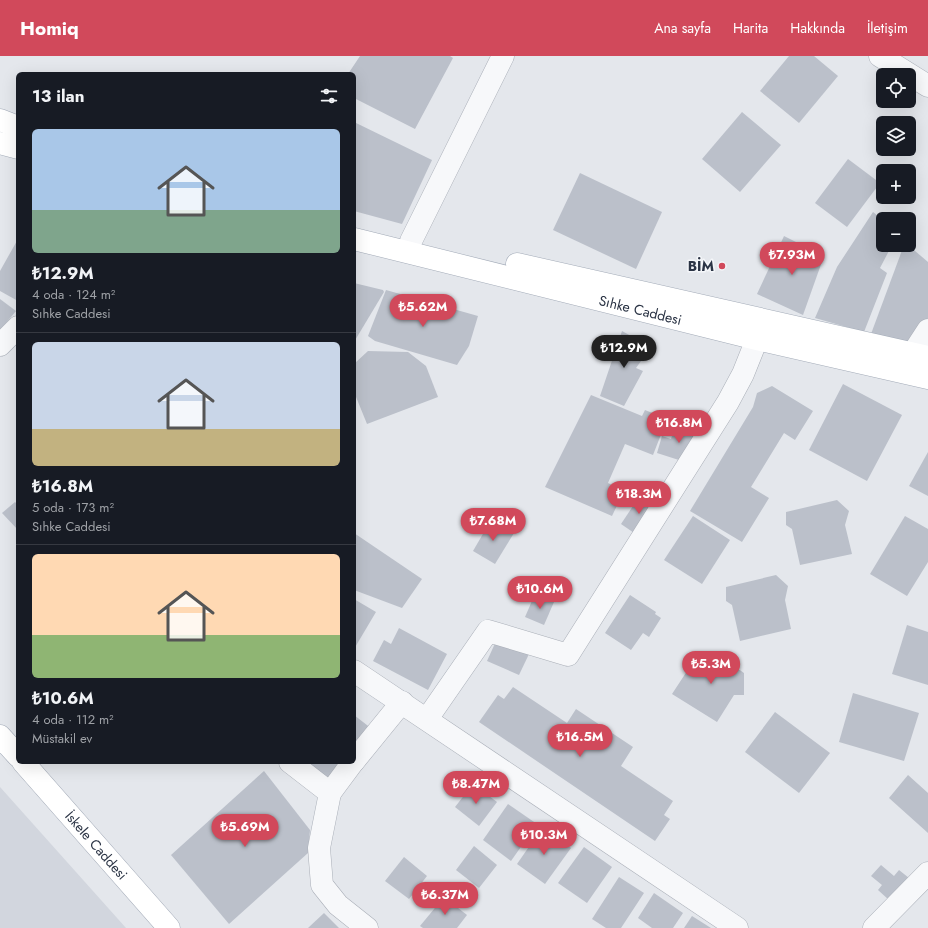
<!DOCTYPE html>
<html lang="tr">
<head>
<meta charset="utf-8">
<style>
	:root { --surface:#171b24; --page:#20242c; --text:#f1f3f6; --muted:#9ea1a6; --line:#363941; --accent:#d1495b }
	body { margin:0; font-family:Jost,sans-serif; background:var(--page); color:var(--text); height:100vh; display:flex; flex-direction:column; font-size:15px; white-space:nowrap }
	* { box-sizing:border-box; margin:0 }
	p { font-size:13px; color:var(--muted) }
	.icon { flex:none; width:22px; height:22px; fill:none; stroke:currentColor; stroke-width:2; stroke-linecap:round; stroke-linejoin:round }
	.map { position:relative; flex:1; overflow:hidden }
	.sheet { position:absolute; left:16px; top:16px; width:340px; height:692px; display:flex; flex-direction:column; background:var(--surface); border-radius:6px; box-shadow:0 4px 16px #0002 }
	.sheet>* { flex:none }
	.controls { position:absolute; left:876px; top:12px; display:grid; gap:8px }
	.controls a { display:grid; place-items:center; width:40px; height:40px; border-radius:6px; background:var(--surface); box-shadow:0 4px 16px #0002; font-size:20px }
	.price { position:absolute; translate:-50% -34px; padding:0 9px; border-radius:14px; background:var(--accent); color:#fff; font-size:13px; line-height:26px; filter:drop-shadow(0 1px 2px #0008) }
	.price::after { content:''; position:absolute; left:50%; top:24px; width:12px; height:9px; margin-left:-6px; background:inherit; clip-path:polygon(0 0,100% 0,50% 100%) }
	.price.on { background:#222; color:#fff }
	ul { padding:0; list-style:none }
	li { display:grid; align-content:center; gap:8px; height:212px; padding:0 16px }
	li+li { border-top:1px solid var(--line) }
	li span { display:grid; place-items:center; height:124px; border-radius:6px; color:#555 }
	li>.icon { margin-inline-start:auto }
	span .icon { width:72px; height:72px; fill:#fffc; stroke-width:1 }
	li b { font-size:17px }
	h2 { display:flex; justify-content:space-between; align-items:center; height:48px; padding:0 16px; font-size:17px }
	header { display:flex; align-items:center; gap:24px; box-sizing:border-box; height:56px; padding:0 20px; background:var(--accent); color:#fff }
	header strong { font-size:19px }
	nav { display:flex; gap:22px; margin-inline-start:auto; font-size:14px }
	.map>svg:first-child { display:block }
	.built { fill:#d2d6de }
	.building { fill:#bbc0ca }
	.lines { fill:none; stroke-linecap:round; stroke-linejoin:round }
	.minor-casing { stroke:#a9aeb7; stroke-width:23 }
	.major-casing { stroke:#a3abb8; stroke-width:23 }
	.minor { stroke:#f7f8fa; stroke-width:22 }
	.major { stroke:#fff; stroke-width:22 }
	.poi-dot { fill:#d1495b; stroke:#f4f6f9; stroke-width:1.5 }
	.labels { text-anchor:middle; stroke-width:3; stroke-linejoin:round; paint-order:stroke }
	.poi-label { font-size:14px; font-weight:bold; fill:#2b3445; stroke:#f4f6f9; text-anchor:end }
	.street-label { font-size:14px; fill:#2b3445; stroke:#f4f6f9 }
</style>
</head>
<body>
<header>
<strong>Homiq</strong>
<nav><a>Ana sayfa</a><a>Harita</a><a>Hakkında</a><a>İletişim</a></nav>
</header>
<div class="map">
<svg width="928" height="872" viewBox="0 0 928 872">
	<rect width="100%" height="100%" fill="#e4e7ec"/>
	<polygon class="built" points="0,731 126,872 0,872"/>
	<g class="building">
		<polygon points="360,0 450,0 453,2 415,73 354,42 354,18 348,18"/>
		<polygon points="789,0 814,0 838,20 799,67 760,35"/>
		<polygon points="742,56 781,89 740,136 702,103"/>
		<polygon points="354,66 432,104 402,168 354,155"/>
		<polygon points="848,103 880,127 847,171 815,147"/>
		<polygon points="580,117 662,156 636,213 553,174"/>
		<polygon points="873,156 883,164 883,189 892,189 880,212 887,217 864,276 815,262 837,211"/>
		<polygon points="784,180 824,200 803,259 757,238"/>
		<polygon points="18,183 18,245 0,235 0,215"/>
		<polygon points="904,189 908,189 928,206 928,262 910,292 871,278"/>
		<polygon points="354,227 383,234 384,236 354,286"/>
		<polygon points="386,234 478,260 469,290 457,309 375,285 368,280"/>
		<polygon points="0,243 16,255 0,274"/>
		<polygon points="622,275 651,291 636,312 643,315 624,350 600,340"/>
		<polygon points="368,295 408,296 426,310 438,341 367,368 354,336 354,308"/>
		<polygon points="843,328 902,359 867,425 809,394"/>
		<polygon points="772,330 813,355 795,384 784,377 751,431 769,442 742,486 690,455 753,351 757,337"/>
		<polygon points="591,339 642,360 645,354 667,363 653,399 625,388 608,427 624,435 612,460 545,431"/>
		<polygon points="675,370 704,379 682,405 657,397 662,380 671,383"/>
		<polygon points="928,396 928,440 909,430"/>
		<polygon points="639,441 655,442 640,481 621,468"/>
		<polygon points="837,444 849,455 845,469 852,498 800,509 792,473 786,469 786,456"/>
		<polygon points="15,446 18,449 18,474 2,457"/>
		<polygon points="693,460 730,484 702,528 664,504"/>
		<polygon points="905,460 928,473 928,506 907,540 870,518"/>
		<polygon points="491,464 514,477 495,508 473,495"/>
		<polygon points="354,477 422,523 402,552 354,534"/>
		<polygon points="776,519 788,530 785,544 791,573 740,585 732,549 726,545 726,531"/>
		<polygon points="535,538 554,546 544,569 525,561"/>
		<polygon points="630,539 656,556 655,558 661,562 649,581 643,577 631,594 605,577"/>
		<polygon points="354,543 376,556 354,593"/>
		<polygon points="907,569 928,576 928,629 892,618"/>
		<polygon points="399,572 447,598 428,634 373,605 384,584 391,588"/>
		<polygon points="497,583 529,598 519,619 487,605"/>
		<polygon points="714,596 744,617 744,639 734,639 717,666 672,638 695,603"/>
		<polygon points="513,631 567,667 576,653 633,691 621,710 673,745 664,759 670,763 655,785 479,666 498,639 504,643"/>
		<polygon points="853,637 919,657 904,705 839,686"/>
		<polygon points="775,656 830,697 799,737 745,696"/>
		<polygon points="354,659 372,673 354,696"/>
		<polygon points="307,706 346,706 330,725"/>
		<polygon points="264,715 310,774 308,797 229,868 171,799"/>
		<polygon points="908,719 928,737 928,777 889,742"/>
		<polygon points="473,728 497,746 479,770 455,751"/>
		<polygon points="508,748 537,768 511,805 483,784"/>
		<polygon points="542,772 571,792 545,828 517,808"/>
		<polygon points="474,790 497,809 479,832 456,814"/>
		<polygon points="584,791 612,811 587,847 558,827"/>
		<polygon points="404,801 427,820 409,843 385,825"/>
		<polygon points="881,809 894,820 899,814 909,822 889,844 878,834 882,829 871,820"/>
		<polygon points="619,821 644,837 621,872 606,872 592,863"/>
		<polygon points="654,837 683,857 673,872 652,872 638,862"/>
		<polygon points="444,841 467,859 457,872 423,872 420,870"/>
		<polygon points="324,857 339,872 308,872"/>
		<polygon points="692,860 711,872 684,872"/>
	</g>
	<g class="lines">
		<g class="minor-casing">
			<g id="minor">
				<polyline points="880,0 928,30"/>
				<polyline points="411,185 503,0"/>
				<polyline points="0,289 18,271"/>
				<polyline points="913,297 928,274"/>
				<polyline points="354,615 737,872"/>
				<polyline points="427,663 488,575 568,599 728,346 743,318 757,283"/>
				<polyline points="354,705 402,646"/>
				<polyline points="290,706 330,737 319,792 322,829 338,849 367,872"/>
				<polyline points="330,737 353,706"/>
				<polyline points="874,872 928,817"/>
			</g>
		</g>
		<g class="major-casing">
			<g id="major">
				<polyline points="0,64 18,71"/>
				<polyline points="0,87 18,92"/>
				<path id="s1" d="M 354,183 L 757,283 L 928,322"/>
				<polyline points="517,208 928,301"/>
				<polyline points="0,680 18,700"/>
				<path id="s2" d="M 23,706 L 169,872"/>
			</g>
		</g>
		<use href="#minor" class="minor"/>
		<use href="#major" class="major"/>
	</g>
	<circle class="poi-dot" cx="722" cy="210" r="4"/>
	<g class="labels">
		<g class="poi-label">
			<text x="714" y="215">BİM</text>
		</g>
		<g class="street-label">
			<text dy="5" stroke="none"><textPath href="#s1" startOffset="295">Sıhke Caddesi</textPath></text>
			<text dy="5" stroke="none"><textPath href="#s2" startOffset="111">İskele Caddesi</textPath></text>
		</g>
	</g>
</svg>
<div class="controls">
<a><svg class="icon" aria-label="locate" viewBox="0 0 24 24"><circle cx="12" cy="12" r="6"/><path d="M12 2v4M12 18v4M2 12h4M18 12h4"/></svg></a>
<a><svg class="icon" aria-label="layers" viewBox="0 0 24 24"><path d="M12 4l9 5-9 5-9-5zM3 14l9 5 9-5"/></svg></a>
<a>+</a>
<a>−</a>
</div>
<b class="price" style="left:792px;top:220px">₺7.93M</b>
<b class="price" style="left:423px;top:272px">₺5.62M</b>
<b class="price on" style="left:624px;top:313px">₺12.9M</b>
<b class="price" style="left:679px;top:388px">₺16.8M</b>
<b class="price" style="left:639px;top:459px">₺18.3M</b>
<b class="price" style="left:493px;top:486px">₺7.68M</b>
<b class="price" style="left:540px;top:554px">₺10.6M</b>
<b class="price" style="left:711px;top:629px">₺5.3M</b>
<b class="price" style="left:580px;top:702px">₺16.5M</b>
<b class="price" style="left:476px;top:749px">₺8.47M</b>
<b class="price" style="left:245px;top:792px">₺5.69M</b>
<b class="price" style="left:544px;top:800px">₺10.3M</b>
<b class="price" style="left:445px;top:860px">₺6.37M</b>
<section class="sheet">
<h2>13 ilan<svg class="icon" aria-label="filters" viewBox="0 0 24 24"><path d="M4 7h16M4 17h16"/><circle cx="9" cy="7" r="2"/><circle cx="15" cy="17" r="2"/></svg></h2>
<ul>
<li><span style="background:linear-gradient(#a9c7e8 65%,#7fa58c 0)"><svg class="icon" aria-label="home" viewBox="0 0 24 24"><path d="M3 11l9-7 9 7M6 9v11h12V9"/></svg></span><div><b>₺12.9M</b><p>4 oda · 124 m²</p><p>Sıhke Caddesi</p></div></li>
<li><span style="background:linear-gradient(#c9d6e8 70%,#c2b280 0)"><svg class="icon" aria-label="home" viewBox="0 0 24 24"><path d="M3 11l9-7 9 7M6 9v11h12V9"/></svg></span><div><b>₺16.8M</b><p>5 oda · 173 m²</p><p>Sıhke Caddesi</p></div></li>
<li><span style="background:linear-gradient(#ffd9b3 65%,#8fb573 0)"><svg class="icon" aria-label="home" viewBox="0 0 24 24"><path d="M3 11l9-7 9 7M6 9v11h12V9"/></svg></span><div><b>₺10.6M</b><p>4 oda · 112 m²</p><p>Müstakil ev</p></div></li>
</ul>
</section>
</div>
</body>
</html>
